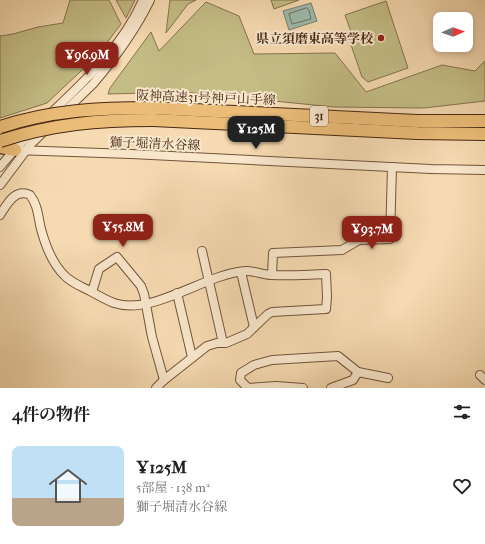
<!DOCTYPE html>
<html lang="ja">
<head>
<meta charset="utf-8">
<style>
	:root { --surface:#fff; --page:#f6f6f6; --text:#202124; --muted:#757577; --accent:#8f2418 }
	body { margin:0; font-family:"IM FELL French Canon","Noto Serif JP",serif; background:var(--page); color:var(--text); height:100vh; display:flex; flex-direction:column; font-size:15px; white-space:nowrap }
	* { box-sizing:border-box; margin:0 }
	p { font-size:13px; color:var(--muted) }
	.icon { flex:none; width:22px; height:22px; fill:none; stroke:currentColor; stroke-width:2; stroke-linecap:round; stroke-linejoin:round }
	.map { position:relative; height:388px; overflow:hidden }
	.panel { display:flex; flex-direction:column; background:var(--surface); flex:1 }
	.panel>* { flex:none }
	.needle { width:26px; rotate:88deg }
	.buttons { position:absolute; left:433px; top:12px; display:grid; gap:8px }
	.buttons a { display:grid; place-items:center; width:40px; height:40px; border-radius:8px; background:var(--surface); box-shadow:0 2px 6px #0003; font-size:20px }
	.price { position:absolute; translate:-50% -34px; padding:0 9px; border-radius:8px; background:var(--accent); color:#fff; font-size:13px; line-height:26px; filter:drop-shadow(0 1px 2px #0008) }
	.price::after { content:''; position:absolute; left:50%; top:24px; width:12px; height:9px; margin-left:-6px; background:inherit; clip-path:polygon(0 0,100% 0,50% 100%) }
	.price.selected { background:#222; color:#fff }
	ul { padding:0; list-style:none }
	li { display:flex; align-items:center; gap:12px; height:100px; padding:0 12px }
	li span { display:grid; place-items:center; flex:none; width:112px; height:80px; border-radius:8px; color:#555 }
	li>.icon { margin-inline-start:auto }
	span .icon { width:48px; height:48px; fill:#fffc; stroke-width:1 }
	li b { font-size:17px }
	h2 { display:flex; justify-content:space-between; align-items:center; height:48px; padding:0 12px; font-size:17px }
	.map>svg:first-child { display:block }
	.green { fill:#c4bd86; stroke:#86724c }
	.water { fill:#9dbaad; stroke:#7b7f6f }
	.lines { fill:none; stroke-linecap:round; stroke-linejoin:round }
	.shore { stroke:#727060; stroke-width:1 }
	.minor-casing { stroke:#73543a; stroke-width:10 }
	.highway-casing { stroke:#472713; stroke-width:14 }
	.minor { stroke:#f9e7cc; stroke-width:8 }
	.highway { stroke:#ebbd78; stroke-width:12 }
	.highway-bridge-casing { stroke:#472713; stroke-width:14; stroke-linecap:butt }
	.highway-bridge { stroke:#ebbd78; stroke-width:12 }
	.poi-dot { fill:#8f2418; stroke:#f9e7cc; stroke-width:1.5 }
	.labels { text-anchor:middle; stroke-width:4; stroke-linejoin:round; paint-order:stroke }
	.shield { fill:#f9e7cc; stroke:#7c614a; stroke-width:1 }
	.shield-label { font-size:12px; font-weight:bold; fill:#472713 }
	.poi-label { font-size:13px; font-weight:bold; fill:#472713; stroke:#f9e7cc; text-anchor:end }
	.street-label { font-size:13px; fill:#472713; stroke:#f9e7cc }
</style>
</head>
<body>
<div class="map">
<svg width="485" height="388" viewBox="0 0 485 388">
	<rect width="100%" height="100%" fill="#f6dab1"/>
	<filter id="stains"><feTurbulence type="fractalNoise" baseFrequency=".005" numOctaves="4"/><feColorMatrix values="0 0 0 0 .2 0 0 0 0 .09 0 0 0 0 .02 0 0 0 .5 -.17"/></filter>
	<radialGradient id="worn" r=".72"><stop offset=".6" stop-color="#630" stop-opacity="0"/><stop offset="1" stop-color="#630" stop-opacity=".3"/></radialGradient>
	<g class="green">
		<polygon points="70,0 109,0 121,24 97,56 47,103 0,118 0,36 13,34 38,27 63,23"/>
		<polygon points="116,0 135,0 126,18"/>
		<polygon points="170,0 196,0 188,4 166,33"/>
		<polygon points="271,0 299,0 274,9"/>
		<polygon points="386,1 408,68 368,82 362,77 350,42 354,40 345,15"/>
		<polygon points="206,2 239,16 254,54 335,53 366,92 442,65 475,71 485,61 485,101 424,108 334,107 183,92 108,94 110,88 151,32 159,51"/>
	</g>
	<polygon class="water" points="311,3 317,21 289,30 283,11"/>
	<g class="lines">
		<polygon class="shore" points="307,8 309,10 311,19 292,24 289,14"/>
		<g class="minor-casing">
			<g id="minor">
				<polyline points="15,150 131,154 431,169 485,170"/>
				<path d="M 0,167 C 45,110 113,69 143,0"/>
				<path d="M 0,185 L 30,145 L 93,84 C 115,58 135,31 150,0"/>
				<path d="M 0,215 C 7,204 15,188 30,195 C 38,205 38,217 41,229 C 45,244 53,264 64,275 C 71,283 83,287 92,292 C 99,296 106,300 114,303 C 153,316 205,274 245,271 C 251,270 264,275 272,275 C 290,276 308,275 326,274 L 327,297 L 326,309 L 272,312 L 268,314 L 247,334 L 226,343 L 217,343 L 207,346 L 164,380 L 152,337 L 144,294 L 141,286 L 117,257 L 99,269 L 92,292"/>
				<polyline points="202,251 223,343"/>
				<polyline points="241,272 254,327"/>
				<polyline points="272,275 273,253 342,250 359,240 390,239 392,167"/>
				<polyline points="177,293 192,357"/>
				<polyline points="480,375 485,380"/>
				<polyline points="156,388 164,380"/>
				<polyline points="303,388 276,386 248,388 240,380 241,373 254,365 272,360 338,356 358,372 388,378"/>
				<polyline points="331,388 353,380 358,372"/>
			</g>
		</g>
		<g class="highway-casing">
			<g id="highway">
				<polyline points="153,108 417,121 485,121"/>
				<polyline points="153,120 417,133 485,134"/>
				<polyline points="0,147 15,150"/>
			</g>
		</g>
		<use href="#minor" class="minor"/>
		<use href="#highway" class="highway"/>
		<g class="highway-bridge-casing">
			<g id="highway-bridge">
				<path d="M 0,127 C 52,110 99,108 153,108"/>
				<path d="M 0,141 C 53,124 98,120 153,120"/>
			</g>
		</g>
		<use href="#highway-bridge" class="highway-bridge"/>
	</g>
	<circle class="poi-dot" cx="381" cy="38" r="4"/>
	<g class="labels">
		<rect class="shield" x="310" y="106" width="18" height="20" rx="3"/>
		<g class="shield-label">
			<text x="319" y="120">31</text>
		</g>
		<g class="poi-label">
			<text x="373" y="43">県立須磨東高等学校</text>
		</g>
		<g class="street-label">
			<text transform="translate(206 97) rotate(2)" y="5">阪神高速31号神戸山手線</text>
			<text transform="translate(155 143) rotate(2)" y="5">獅子堀清水谷線</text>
		</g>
	</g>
	<rect width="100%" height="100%" filter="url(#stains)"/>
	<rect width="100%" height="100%" fill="url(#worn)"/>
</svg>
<div class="buttons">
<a><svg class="needle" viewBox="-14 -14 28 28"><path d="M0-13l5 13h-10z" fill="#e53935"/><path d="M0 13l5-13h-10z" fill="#757577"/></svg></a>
</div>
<b class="price" style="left:87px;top:76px">¥96.9M</b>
<b class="price selected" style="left:256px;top:150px">¥125M</b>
<b class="price" style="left:123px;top:248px">¥55.8M</b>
<b class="price" style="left:372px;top:250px">¥93.7M</b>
</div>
<section class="panel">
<h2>4件の物件<svg class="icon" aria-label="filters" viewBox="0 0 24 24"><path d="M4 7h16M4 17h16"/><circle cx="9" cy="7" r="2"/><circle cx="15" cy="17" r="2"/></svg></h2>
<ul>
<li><span style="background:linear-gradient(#bfe0f5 65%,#b9a48a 0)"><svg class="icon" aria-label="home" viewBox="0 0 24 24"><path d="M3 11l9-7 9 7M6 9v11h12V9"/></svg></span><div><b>¥125M</b><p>5部屋 · 138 m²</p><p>獅子堀清水谷線</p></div><svg class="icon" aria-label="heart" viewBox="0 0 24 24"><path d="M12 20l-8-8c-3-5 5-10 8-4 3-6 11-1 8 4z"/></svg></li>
</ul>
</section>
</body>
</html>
